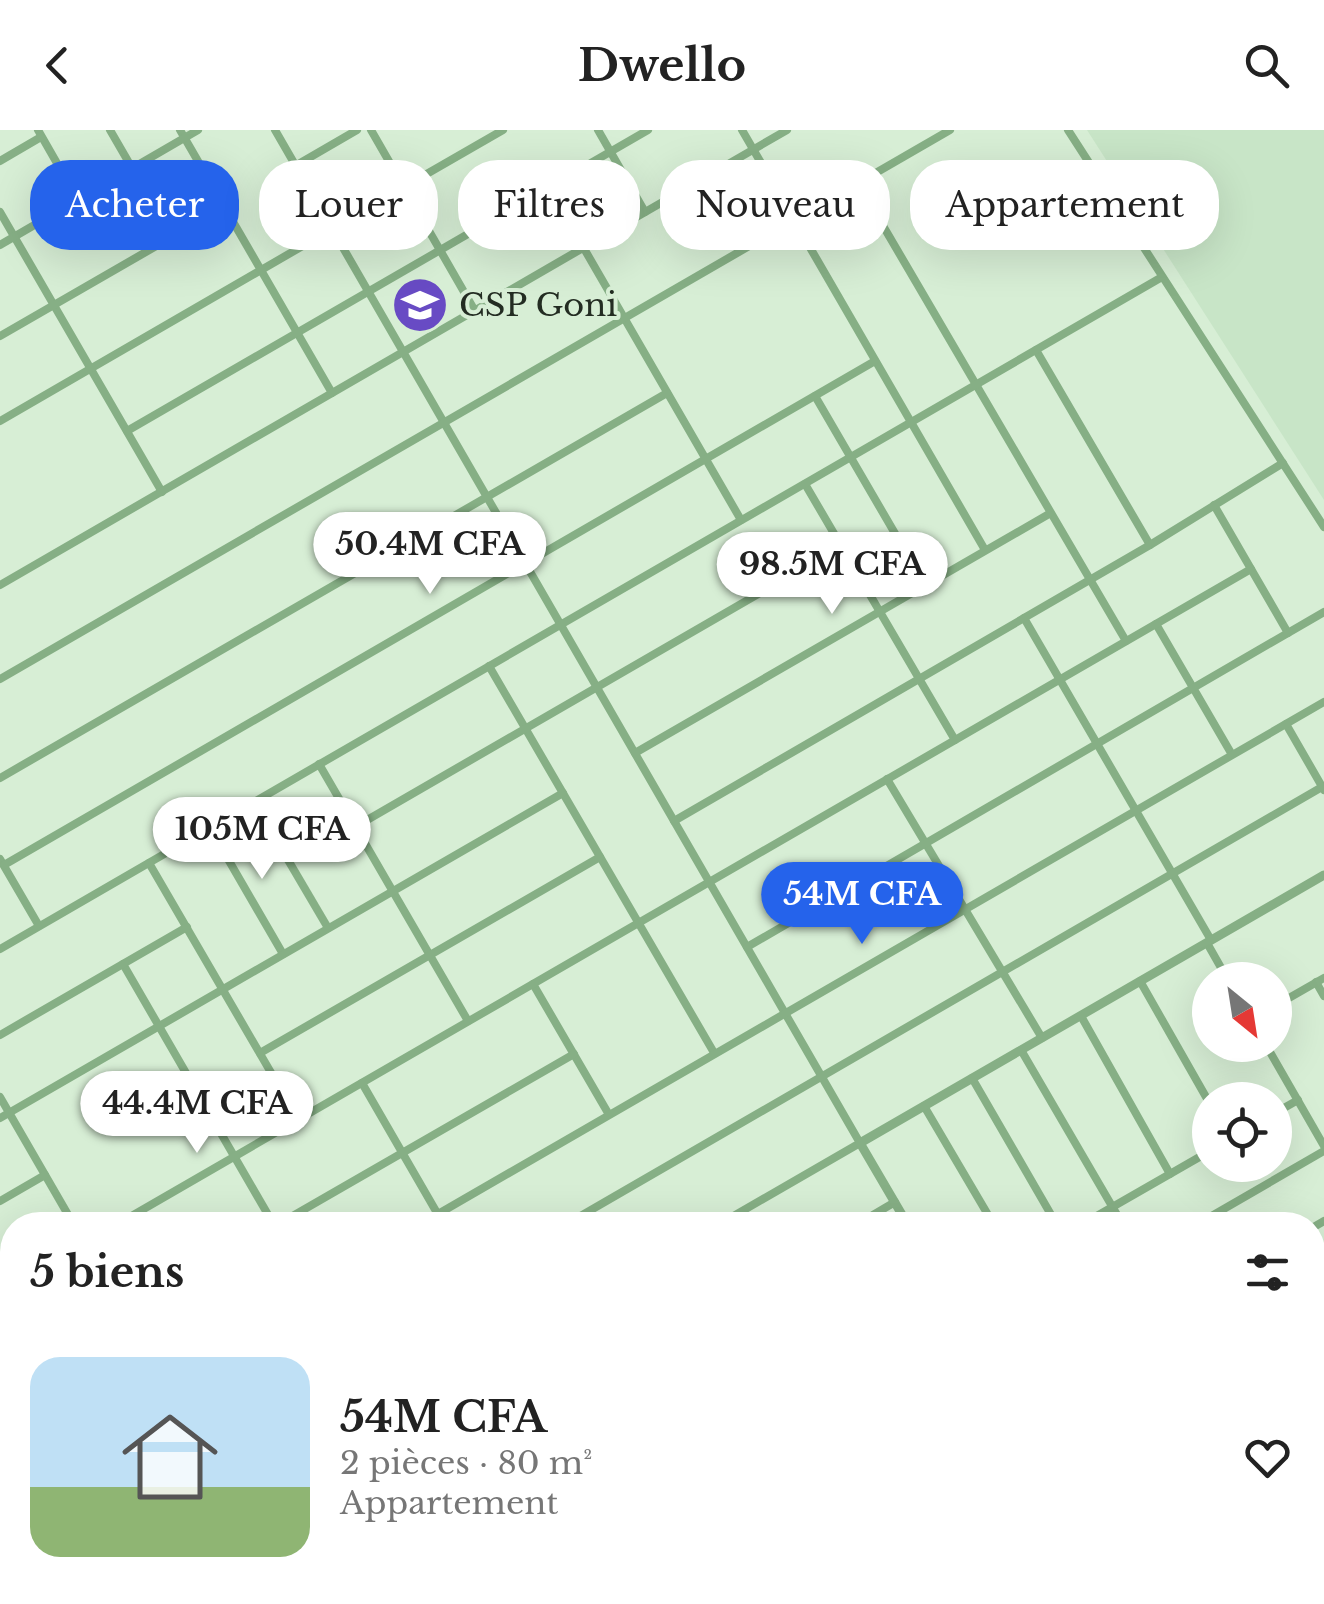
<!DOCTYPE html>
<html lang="fr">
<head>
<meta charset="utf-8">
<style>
	:root { --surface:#fff; --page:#f6f6f6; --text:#222; --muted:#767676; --accent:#2563eb }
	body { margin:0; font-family:"Libre Baskerville",serif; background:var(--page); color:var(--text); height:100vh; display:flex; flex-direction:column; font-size:38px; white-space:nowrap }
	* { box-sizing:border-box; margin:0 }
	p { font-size:32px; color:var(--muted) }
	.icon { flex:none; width:55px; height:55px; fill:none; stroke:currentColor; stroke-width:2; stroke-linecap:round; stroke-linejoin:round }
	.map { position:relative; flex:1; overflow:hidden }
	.details { position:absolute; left:0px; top:1082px; width:1325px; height:392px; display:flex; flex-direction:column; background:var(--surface); border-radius:40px 40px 0 0; box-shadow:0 10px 40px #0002 }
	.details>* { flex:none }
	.top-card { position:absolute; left:30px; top:30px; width:1265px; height:90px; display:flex; gap:20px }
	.needle { width:65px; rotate:150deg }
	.tools { position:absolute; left:1192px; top:832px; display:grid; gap:20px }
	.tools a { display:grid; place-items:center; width:100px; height:100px; border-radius:50%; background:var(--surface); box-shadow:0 10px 40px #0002; font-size:50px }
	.price { position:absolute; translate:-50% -85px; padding:0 22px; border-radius:35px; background:#fff; color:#222; font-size:32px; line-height:65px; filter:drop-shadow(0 2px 5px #0008) }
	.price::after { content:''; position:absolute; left:50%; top:60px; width:30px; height:22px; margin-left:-15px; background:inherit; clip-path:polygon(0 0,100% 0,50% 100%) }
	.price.on { background:var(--accent); color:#fff }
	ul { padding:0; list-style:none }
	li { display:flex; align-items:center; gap:30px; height:250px; padding:0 30px }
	li span { display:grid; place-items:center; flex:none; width:280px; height:200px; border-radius:30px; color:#555 }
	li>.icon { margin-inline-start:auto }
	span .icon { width:120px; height:120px; fill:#fffc; stroke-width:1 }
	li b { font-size:42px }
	h2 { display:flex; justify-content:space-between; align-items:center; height:120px; padding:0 30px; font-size:42px }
	.chip { padding:0 35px; border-radius:40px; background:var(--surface); box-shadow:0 10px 40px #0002; font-size:35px; line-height:90px }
	.chip.on { background:var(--accent); color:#fff }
	header { display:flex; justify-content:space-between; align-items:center; height:130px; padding:0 30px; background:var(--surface); font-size:45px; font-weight:700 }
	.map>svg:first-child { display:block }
	.built { fill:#c8e5c7 }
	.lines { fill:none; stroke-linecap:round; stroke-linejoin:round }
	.minor { stroke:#86af85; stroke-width:8 }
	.tertiary { stroke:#86af85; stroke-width:9 }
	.labels { text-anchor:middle; stroke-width:8; stroke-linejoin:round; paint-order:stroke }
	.poi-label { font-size:32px; fill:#232c22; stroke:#d7eed5; text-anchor:start }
</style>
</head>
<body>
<header><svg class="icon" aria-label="back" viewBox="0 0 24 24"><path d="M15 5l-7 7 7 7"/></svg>Dwello<svg class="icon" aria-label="search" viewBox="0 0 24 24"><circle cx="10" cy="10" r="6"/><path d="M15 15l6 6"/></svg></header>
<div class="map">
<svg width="1324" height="1474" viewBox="0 0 1324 1474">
	<rect width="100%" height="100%" fill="#d7eed5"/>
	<polygon class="built" points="1087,0 1324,0 1324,370"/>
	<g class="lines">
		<g class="minor">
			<polyline points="38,0 78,70"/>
			<polyline points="110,0 132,38"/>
			<polyline points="180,0 332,263"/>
			<polyline points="275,0 860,1013 718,1095"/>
			<polyline points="371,0 475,181"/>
			<polyline points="598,0 645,82"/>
			<polyline points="742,0 985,420"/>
			<polyline points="1068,0 1324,397"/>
			<polyline points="0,31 41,7"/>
			<polyline points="295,36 357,0"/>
			<polyline points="858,53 1126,511"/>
			<polyline points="404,57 503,0"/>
			<polyline points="549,58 741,390"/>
			<polyline points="0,82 162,362"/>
			<polyline points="0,115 198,0"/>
			<polyline points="0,206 224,77"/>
			<polyline points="1036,220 1150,415"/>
			<polyline points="815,266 925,455"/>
			<polyline points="0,291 332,99"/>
			<polyline points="127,301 648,0"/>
			<polyline points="805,354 955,610"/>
			<polyline points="1214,375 1288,503"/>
			<polyline points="0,455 787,0"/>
			<polyline points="1024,488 1211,810"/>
			<polyline points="1156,494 1231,623"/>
			<polyline points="489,536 713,921"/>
			<polyline points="0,549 950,0"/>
			<polyline points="1286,594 1324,660"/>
			<polyline points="635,623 1049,384"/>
			<polyline points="319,634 468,891"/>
			<polyline points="0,648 667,263"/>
			<polyline points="887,649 1042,908"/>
			<polyline points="254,672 328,798"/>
			<polyline points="674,691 1150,415 1283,333"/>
			<polyline points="355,697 841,416"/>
			<polyline points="210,698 283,824"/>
			<polyline points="0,729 39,796"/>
			<polyline points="149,733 298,989"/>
			<polyline points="4,735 875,231"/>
			<polyline points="1207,813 1228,850"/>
			<polyline points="747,817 1324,482"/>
			<polyline points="0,819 1162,147"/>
			<polyline points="123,834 274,1095"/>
			<polyline points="1140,851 1210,974"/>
			<polyline points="1316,852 1324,866"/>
			<polyline points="533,854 608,983"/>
			<polyline points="1275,876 1324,848"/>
			<polyline points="1081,886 1170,1044"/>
			<polyline points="0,905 187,797"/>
			<polyline points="1266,915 1324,1016"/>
			<polyline points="1021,920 1123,1095"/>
			<polyline points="260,923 600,727"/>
			<polyline points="972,948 1057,1095"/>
			<polyline points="362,953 444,1095"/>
			<polyline points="0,967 74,1095"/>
			<polyline points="924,976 994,1095"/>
			<polyline points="1275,983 1298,970"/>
			<polyline points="0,988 563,663"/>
			<polyline points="0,1071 45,1045"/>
			<polyline points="116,1095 1251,439"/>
			<polyline points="277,1095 574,924"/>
			<polyline points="419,1095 1324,572"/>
			<polyline points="565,1095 1322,657"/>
			<polyline points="856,1095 895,1072"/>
			<polyline points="1081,1095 1210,1021"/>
			<polyline points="1196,1095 1324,1021"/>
			<polyline points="1312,1098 1324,1091"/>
			<polyline points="0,1162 12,1155"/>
			<polyline points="1312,1171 1324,1164"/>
			<polyline points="0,1255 12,1248"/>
			<polyline points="1312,1279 1324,1299"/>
			<polyline points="0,1316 12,1338"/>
			<polyline points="1312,1348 1324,1341"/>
			<polyline points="1312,1411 1324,1431"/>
			<polyline points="0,1422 12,1415"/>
			<polyline points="121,1462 128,1474"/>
			<polyline points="210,1462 216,1474"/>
			<polyline points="292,1462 299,1474"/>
			<polyline points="520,1462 527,1474"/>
			<polyline points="586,1462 593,1474"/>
			<polyline points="664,1462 671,1474"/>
			<polyline points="816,1462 822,1474"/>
			<polyline points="1199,1462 1205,1474"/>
			<polyline points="1262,1462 1269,1474"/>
			<polyline points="58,1474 78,1462"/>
			<polyline points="423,1474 443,1462"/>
			<polyline points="540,1474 560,1462"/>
			<polyline points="953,1474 974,1462"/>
			<polyline points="1094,1474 1114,1462"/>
		</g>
		<g class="tertiary">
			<polyline points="908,1095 860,1013 1324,745"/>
			<polyline points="1120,1462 1127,1474"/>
		</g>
	</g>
	<defs>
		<g id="school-disc" transform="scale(2.875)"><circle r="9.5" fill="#684bc4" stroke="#d7eed5"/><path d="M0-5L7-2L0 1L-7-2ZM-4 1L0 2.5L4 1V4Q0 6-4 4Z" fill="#fff"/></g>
	</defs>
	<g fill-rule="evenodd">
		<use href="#school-disc" x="420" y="175"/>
	</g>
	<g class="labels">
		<g class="poi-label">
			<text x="459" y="186">CSP Goni</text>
		</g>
	</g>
</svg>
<div class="tools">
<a><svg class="needle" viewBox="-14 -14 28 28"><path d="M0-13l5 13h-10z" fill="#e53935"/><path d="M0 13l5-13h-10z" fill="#767676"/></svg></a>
<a><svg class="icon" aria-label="locate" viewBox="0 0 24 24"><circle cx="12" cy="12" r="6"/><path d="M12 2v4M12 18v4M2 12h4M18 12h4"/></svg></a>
</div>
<b class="price" style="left:430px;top:467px">50.4M CFA</b>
<b class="price" style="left:832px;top:487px">98.5M CFA</b>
<b class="price" style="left:262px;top:752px">105M CFA</b>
<b class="price on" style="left:862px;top:817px">54M CFA</b>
<b class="price" style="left:197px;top:1026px">44.4M CFA</b>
<div class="top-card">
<a class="chip on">Acheter</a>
<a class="chip">Louer</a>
<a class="chip">Filtres</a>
<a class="chip">Nouveau</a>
<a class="chip">Appartement</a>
</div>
<section class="details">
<h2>5 biens<svg class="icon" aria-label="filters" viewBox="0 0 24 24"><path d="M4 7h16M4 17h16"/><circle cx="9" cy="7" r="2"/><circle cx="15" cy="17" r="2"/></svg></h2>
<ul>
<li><span style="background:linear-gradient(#bfe0f5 65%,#8fb573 0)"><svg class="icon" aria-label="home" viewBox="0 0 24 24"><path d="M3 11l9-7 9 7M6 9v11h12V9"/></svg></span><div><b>54M CFA</b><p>2 pièces · 80 m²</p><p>Appartement</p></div><svg class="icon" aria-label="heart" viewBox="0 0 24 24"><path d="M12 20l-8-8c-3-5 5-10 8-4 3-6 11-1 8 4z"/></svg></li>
</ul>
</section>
</div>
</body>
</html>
